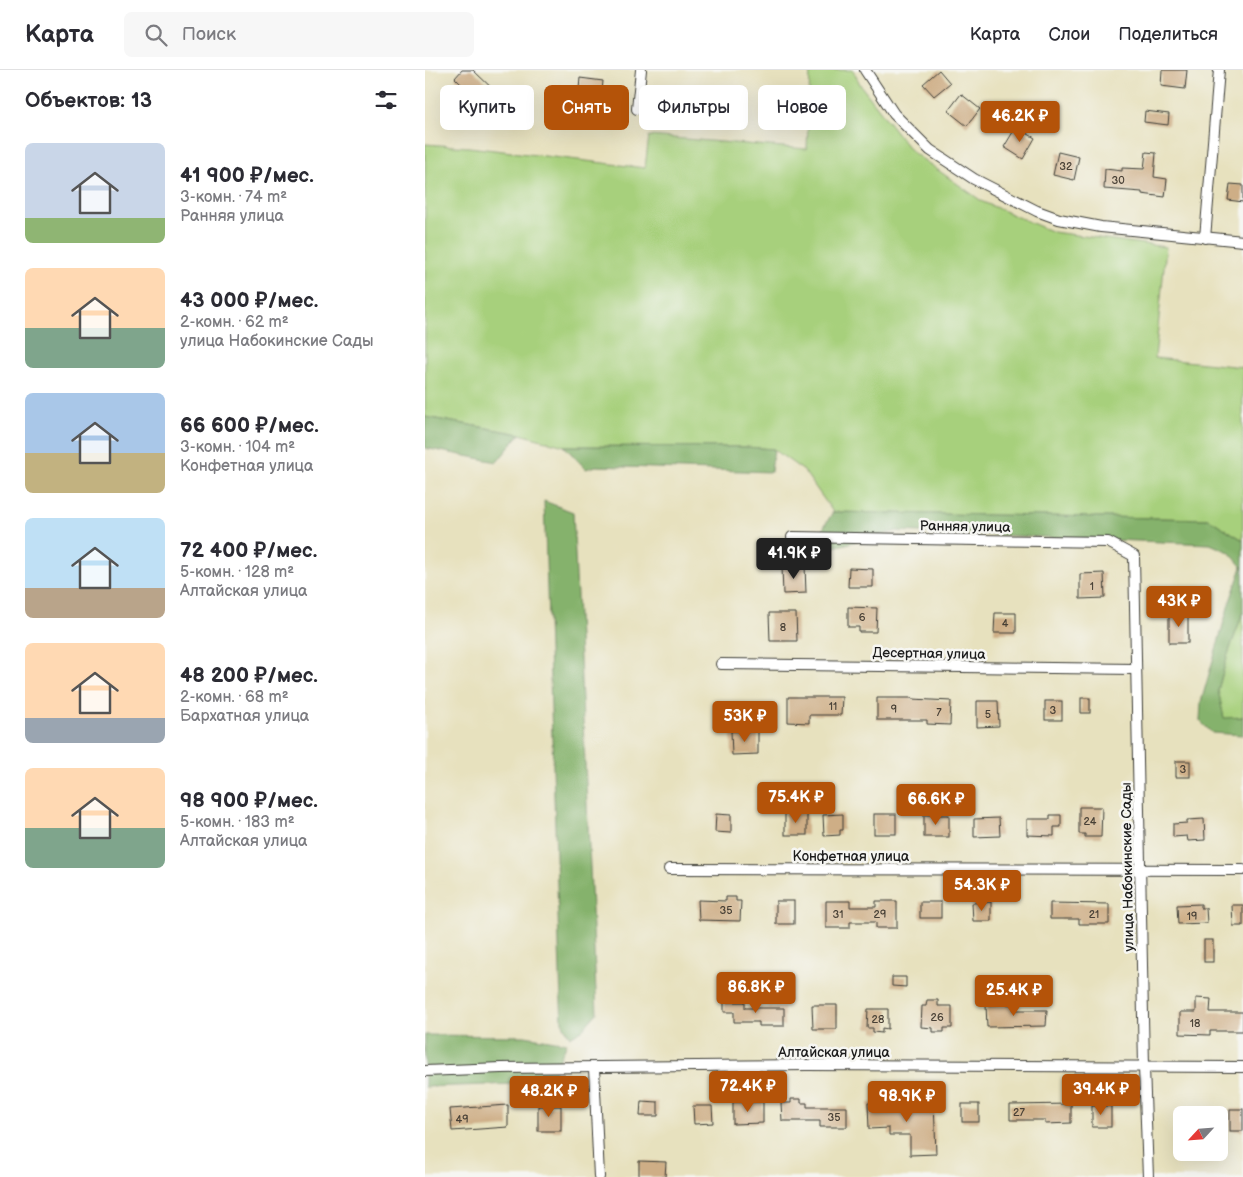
<!DOCTYPE html>
<html lang="ru">
<head>
<meta charset="utf-8">
<style>
	:root { --surface:#fff; --page:#f7f7f7; --text:#2b2b33; --muted:#7c7c81; --line:#e1e1e2; --accent:#b45309 }
	body { margin:0; font-family:"Balsamiq Sans",sans-serif; background:var(--page); color:var(--text); height:100vh; display:flex; flex-direction:column; font-size:19px; white-space:nowrap }
	* { box-sizing:border-box; margin:0 }
	p { font-size:16px; color:var(--muted) }
	.icon { flex:none; width:28px; height:28px; fill:none; stroke:currentColor; stroke-width:2; stroke-linecap:round; stroke-linejoin:round }
	.map { position:relative; flex:1; overflow:hidden }
	.panel { display:flex; flex-direction:column; background:var(--surface); width:425px }
	.panel>* { flex:none }
	.guide { position:absolute; left:15px; top:15px; width:475px; height:45px; display:flex; gap:10px }
	.needle { width:32px; rotate:244deg }
	.fabs { position:absolute; left:748px; top:1036px; display:grid; gap:10px }
	.fabs a { display:grid; place-items:center; width:55px; height:55px; border-radius:8px; background:var(--surface); box-shadow:0 5px 20px #0002; font-size:25px }
	.price { position:absolute; translate:-50% -42px; padding:0 11px; border-radius:5px; background:var(--accent); color:#fff; font-size:16px; line-height:32px; filter:drop-shadow(0 1px 2px #0008) }
	.price::after { content:''; position:absolute; left:50%; top:30px; width:15px; height:11px; margin-left:-8px; background:inherit; clip-path:polygon(0 0,100% 0,50% 100%) }
	.price.selected { background:#222; color:#fff }
	ul { padding:0; list-style:none }
	li { display:flex; align-items:center; gap:15px; height:125px; padding:0 25px }
	li span { display:grid; place-items:center; flex:none; width:140px; height:100px; border-radius:8px; color:#555 }
	li>.icon { margin-inline-start:auto }
	span .icon { width:60px; height:60px; fill:#fffc; stroke-width:1 }
	li b { font-size:21px }
	h2 { display:flex; justify-content:space-between; align-items:center; height:60px; padding:0 25px; font-size:21px }
	.tag { padding:0 18px; border-radius:8px; background:var(--surface); box-shadow:0 5px 20px #0002; font-size:18px; line-height:45px }
	.tag.selected { background:var(--accent); color:#fff }
	header { display:flex; align-items:center; gap:30px; box-sizing:border-box; height:70px; padding:0 25px; background:var(--surface); border-bottom:1px solid var(--line) }
	header strong { font-size:24px }
	nav { display:flex; gap:28px; margin-inline-start:auto; font-size:18px }
	.search { width:350px; height:45px; background:var(--page); display:flex; align-items:center; gap:12px; box-sizing:border-box; padding:0 18px; border-radius:8px; color:var(--muted); font-size:19px }
	main { display:flex; flex:1; min-height:0 }
	.map>svg:first-child { display:block }
	.green { fill:#a7d07c; stroke:#62764c }
	.forest { fill:#85b26c; stroke:#506744 }
	.building { fill:#ceae86 }
	.lines { fill:none; stroke-linecap:round; stroke-linejoin:round }
	.minor-casing { stroke:#3a3a34; stroke-width:12 }
	.minor { stroke:#fff; stroke-width:10 }
	.labels { text-anchor:middle; stroke-width:5; stroke-linejoin:round; paint-order:stroke }
	.number-label { font-size:11px; fill:#484036 }
	.street-label { font-size:14px; fill:#1c1c1c; stroke:#f6f6f2 }
</style>
</head>
<body>
<header>
<strong>Карта</strong>
<div class="search"><svg class="icon" aria-label="search" viewBox="0 0 24 24"><circle cx="10" cy="10" r="6"/><path d="M15 15l6 6"/></svg>Поиск</div>
<nav><a>Карта</a><a>Слои</a><a>Поделиться</a></nav>
</header>
<main>
<section class="panel">
<h2>Объектов: 13<svg class="icon" aria-label="filters" viewBox="0 0 24 24"><path d="M4 7h16M4 17h16"/><circle cx="9" cy="7" r="2"/><circle cx="15" cy="17" r="2"/></svg></h2>
<ul>
<li><span style="background:linear-gradient(#c9d6e8 75%,#8fb573 0)"><svg class="icon" aria-label="home" viewBox="0 0 24 24"><path d="M3 11l9-7 9 7M6 9v11h12V9"/></svg></span><div><b>41 900 ₽/мес.</b><p>3-комн. · 74 m²</p><p>Ранняя улица</p></div></li>
<li><span style="background:linear-gradient(#ffd9b3 60%,#7fa58c 0)"><svg class="icon" aria-label="home" viewBox="0 0 24 24"><path d="M3 11l9-7 9 7M6 9v11h12V9"/></svg></span><div><b>43 000 ₽/мес.</b><p>2-комн. · 62 m²</p><p>улица Набокинские Сады</p></div></li>
<li><span style="background:linear-gradient(#a9c7e8 60%,#c2b280 0)"><svg class="icon" aria-label="home" viewBox="0 0 24 24"><path d="M3 11l9-7 9 7M6 9v11h12V9"/></svg></span><div><b>66 600 ₽/мес.</b><p>3-комн. · 104 m²</p><p>Конфетная улица</p></div></li>
<li><span style="background:linear-gradient(#bfe0f5 70%,#b9a48a 0)"><svg class="icon" aria-label="home" viewBox="0 0 24 24"><path d="M3 11l9-7 9 7M6 9v11h12V9"/></svg></span><div><b>72 400 ₽/мес.</b><p>5-комн. · 128 m²</p><p>Алтайская улица</p></div></li>
<li><span style="background:linear-gradient(#ffd9b3 75%,#9aa5b1 0)"><svg class="icon" aria-label="home" viewBox="0 0 24 24"><path d="M3 11l9-7 9 7M6 9v11h12V9"/></svg></span><div><b>48 200 ₽/мес.</b><p>2-комн. · 68 m²</p><p>Бархатная улица</p></div></li>
<li><span style="background:linear-gradient(#ffd9b3 60%,#7fa58c 0)"><svg class="icon" aria-label="home" viewBox="0 0 24 24"><path d="M3 11l9-7 9 7M6 9v11h12V9"/></svg></span><div><b>98 900 ₽/мес.</b><p>5-комн. · 183 m²</p><p>Алтайская улица</p></div></li>
</ul>
</section>
<div class="map">
<svg width="818" height="1107" viewBox="0 0 818 1107">
	<rect width="100%" height="100%" fill="#f6f6f2"/>
	<filter id="ink" filterUnits="userSpaceOnUse"><feTurbulence type="fractalNoise" baseFrequency=".02" numOctaves="2"/><feDisplacementMap in="SourceGraphic" scale="10" xChannelSelector="R" yChannelSelector="G"/><feConvolveMatrix kernelMatrix="1 2 1 2 8 2 1 2 1" color-interpolation-filters="sRGB"/></filter>
	<filter id="wash" filterUnits="userSpaceOnUse"><feTurbulence type="fractalNoise" baseFrequency=".0096" numOctaves="4" result="noise"/><feDisplacementMap in="SourceGraphic" scale="20" xChannelSelector="R" yChannelSelector="G"/><feGaussianBlur stdDeviation="1.12" result="paint"/><feColorMatrix in="noise" values="0 0 0 0 0 0 0 0 0 0 0 0 0 0 0 0 0 1.4 0 .05"/><feComposite in="paint" operator="in"/></filter>
	<g filter="url(#wash)">
		<rect width="100%" height="100%" fill="#e7e1be"/>
		<g class="green">
			<polygon points="385,0 428,0 436,16 486,81 558,132 628,162 741,177 730,288 818,297 818,470 784,449 408,442 379,401 348,379 320,377 139,376 95,364 0,347 0,74 44,77 220,98 224,66 382,79"/>
			<polygon points="818,542 818,647 799,649 793,620 802,587"/>
		</g>
		<g class="forest">
			<polygon points="0,347 95,364 72,392 0,378"/>
			<polygon points="139,376 320,377 349,379 346,402 171,396 161,399"/>
			<polygon points="119,431 148,442 172,943 157,960 145,967 137,952 136,934"/>
			<polygon points="408,442 784,449 818,470 818,542 802,587 793,620 799,648 818,647 818,665 787,663 775,651 776,632 804,534 817,497 804,482 785,474 472,461 405,478 391,474 400,455"/>
			<polygon points="0,965 100,966 142,973 124,1013 0,1017"/>
		</g>
		<g id="blocks">
			<g class="building">
				<polygon points="37,0 48,0 73,24 60,38 30,8"/>
				<polygon points="514,0 525,13 509,26 498,14"/>
				<polygon points="737,0 762,0 760,19 736,16"/>
				<polygon points="155,8 178,11 176,32 153,30"/>
				<polygon points="536,24 555,39 542,56 523,41"/>
				<polygon points="720,41 744,44 743,55 719,52"/>
				<polygon points="591,57 610,68 598,89 579,77"/>
				<polygon points="633,82 654,87 649,110 628,105"/>
				<polygon points="721,82 731,83 729,107 742,109 740,127 717,124 717,122 679,119 680,99 697,101 697,98 719,99"/>
				<polygon points="805,114 818,115 818,132 803,130"/>
				<polygon points="380,496 381,523 358,524 357,497"/>
				<polygon points="424,498 448,499 448,517 423,517"/>
				<polygon points="679,503 680,528 655,529 655,504"/>
				<polygon points="423,537 452,538 451,562 434,562 434,557 423,557"/>
				<rect x="744" y="542" width="19" height="31"/>
				<polygon points="344,543 371,543 372,571 345,571"/>
				<polygon points="570,543 591,543 591,563 569,563"/>
				<polygon points="363,627 417,627 416,645 384,645 384,653 363,652"/>
				<polygon points="452,628 487,628 487,629 526,631 525,655 502,654 502,650 452,650"/>
				<rect x="656" y="628" width="9" height="15"/>
				<polygon points="552,631 573,631 574,656 552,657"/>
				<rect x="620" y="631" width="17" height="19"/>
				<polygon points="306,661 333,661 333,684 307,685"/>
				<rect x="751" y="691" width="14" height="16"/>
				<polygon points="654,737 677,737 676,767 660,767 660,764 654,764"/>
				<rect x="360" y="743" width="22" height="22"/>
				<polygon points="291,744 306,745 306,763 290,762"/>
				<polygon points="418,744 418,760 415,760 415,765 399,766 398,745"/>
				<rect x="449" y="744" width="22" height="20"/>
				<rect x="499" y="745" width="25" height="22"/>
				<polygon points="625,745 636,745 636,757 629,757 629,766 602,765 602,749 625,749"/>
				<polygon points="574,748 575,766 549,767 549,749"/>
				<polygon points="779,749 780,770 763,771 762,766 748,767 748,754 762,753 762,750"/>
				<polygon points="301,827 311,827 311,831 316,831 315,851 274,850 273,830 301,831"/>
				<rect x="351" y="831" width="18" height="23"/>
				<polygon points="401,831 425,831 425,837 451,837 451,831 472,831 472,858 451,858 451,852 425,852 425,858 401,858"/>
				<rect x="495" y="832" width="21" height="16"/>
				<polygon points="566,832 566,851 548,851 547,833"/>
				<polygon points="625,833 684,834 684,854 654,854 654,849 625,849"/>
				<polygon points="776,834 776,838 781,838 782,853 753,854 752,835"/>
				<polygon points="807,835 818,835 818,856 808,856"/>
				<rect x="779" y="870" width="9" height="22"/>
				<polygon points="467,907 481,907 481,917 467,916"/>
				<polygon points="771,928 786,929 785,942 818,942 818,961 785,961 785,965 755,964 755,942 771,942"/>
				<polygon points="502,930 513,930 513,936 527,936 527,958 519,958 519,962 508,962 508,958 496,957 497,936 501,936"/>
				<polygon points="299,932 320,932 320,938 359,938 359,956 334,956 334,952 309,952 309,942 299,942"/>
				<polygon points="589,934 589,940 622,940 621,956 562,957 561,935"/>
				<polygon points="387,935 412,935 412,959 388,959"/>
				<polygon points="443,939 463,939 463,959 457,958 457,963 448,962 448,958 442,958"/>
				<polygon points="366,1029 376,1029 376,1033 382,1033 382,1037 422,1037 422,1057 395,1057 395,1051 357,1051 356,1033 366,1033"/>
				<polygon points="216,1031 233,1032 233,1046 215,1046"/>
				<polygon points="308,1032 338,1032 338,1053 308,1054"/>
				<polygon points="472,1032 509,1032 511,1084 485,1085 485,1065 464,1065 464,1058 444,1059 443,1033"/>
				<rect x="537" y="1034" width="17" height="18"/>
				<polygon points="646,1034 646,1053 620,1054 620,1050 585,1050 585,1035"/>
				<polygon points="83,1035 83,1057 27,1061 25,1039"/>
				<rect x="113" y="1036" width="23" height="25"/>
				<polygon points="268,1036 287,1036 288,1053 269,1054"/>
				<rect x="667" y="1036" width="19" height="21"/>
				<rect x="805" y="1039" width="13" height="22"/>
				<polygon points="214,1091 241,1092 240,1107 214,1107"/>
			</g>
		</g>
	</g>
	<g filter="url(#ink)">
		<use href="#blocks" fill-opacity="0" stroke="#3a3a34" stroke-width="1"/>
		<g class="lines">
			<g class="minor-casing">
				<g id="minor">
					<polyline points="440,0 469,44 505,80 549,109 612,141 634,149 676,157 818,171"/>
					<polyline points="212,39 216,0"/>
					<polyline points="780,168 794,0"/>
					<polyline points="367,467 683,472 709,486 719,997 723,1107"/>
					<polyline points="296,594 711,599"/>
					<polyline points="244,799 818,800"/>
					<polyline points="169,998 174,1107"/>
					<polyline points="0,1001 76,998 382,995 818,997"/>
				</g>
			</g>
			<use href="#minor" class="minor"/>
		</g>
	</g>
	<g class="labels">
		<g class="number-label">
			<text x="641" y="100">32</text>
			<text x="693" y="114">30</text>
			<text x="667" y="520">1</text>
			<text x="437" y="551">6</text>
			<text x="580" y="557">4</text>
			<text x="358" y="561">8</text>
			<text x="408" y="640">11</text>
			<text x="469" y="643">9</text>
			<text x="628" y="644">3</text>
			<text x="514" y="646">7</text>
			<text x="563" y="648">5</text>
			<text x="758" y="703">3</text>
			<text x="665" y="755">24</text>
			<text x="301" y="844">35</text>
			<text x="413" y="848">31</text>
			<text x="455" y="848">29</text>
			<text x="669" y="848">21</text>
			<text x="767" y="850">19</text>
			<text x="512" y="951">26</text>
			<text x="453" y="953">28</text>
			<text x="770" y="957">18</text>
			<text x="594" y="1046">27</text>
			<text x="409" y="1051">35</text>
			<text x="37" y="1053">49</text>
		</g>
		<g class="street-label">
			<text transform="translate(540 456) rotate(1)" y="5">Ранняя улица</text>
			<text transform="translate(504 583) rotate(1)" y="5">Десертная улица</text>
			<text x="426" y="791">Конфетная улица</text>
			<text transform="translate(702 797) rotate(-91)" y="5">улица Набокинские Сады</text>
			<text x="409" y="987">Алтайская улица</text>
		</g>
	</g>
</svg>
<div class="fabs">
<a><svg class="needle" viewBox="-14 -14 28 28"><path d="M0-13l5 13h-10z" fill="#e53935"/><path d="M0 13l5-13h-10z" fill="#7c7c81"/></svg></a>
</div>
<b class="price" style="left:595px;top:73px">46.2K ₽</b>
<b class="price selected" style="left:369px;top:510px">41.9K ₽</b>
<b class="price" style="left:754px;top:558px">43K ₽</b>
<b class="price" style="left:320px;top:673px">53K ₽</b>
<b class="price" style="left:371px;top:754px">75.4K ₽</b>
<b class="price" style="left:511px;top:756px">66.6K ₽</b>
<b class="price" style="left:557px;top:842px">54.3K ₽</b>
<b class="price" style="left:331px;top:944px">86.8K ₽</b>
<b class="price" style="left:589px;top:947px">25.4K ₽</b>
<b class="price" style="left:323px;top:1043px">72.4K ₽</b>
<b class="price" style="left:676px;top:1046px">39.4K ₽</b>
<b class="price" style="left:124px;top:1048px">48.2K ₽</b>
<b class="price" style="left:482px;top:1053px">98.9K ₽</b>
<div class="guide">
<a class="tag">Купить</a>
<a class="tag selected">Снять</a>
<a class="tag">Фильтры</a>
<a class="tag">Новое</a>
</div>
</div>
</main>
</body>
</html>
